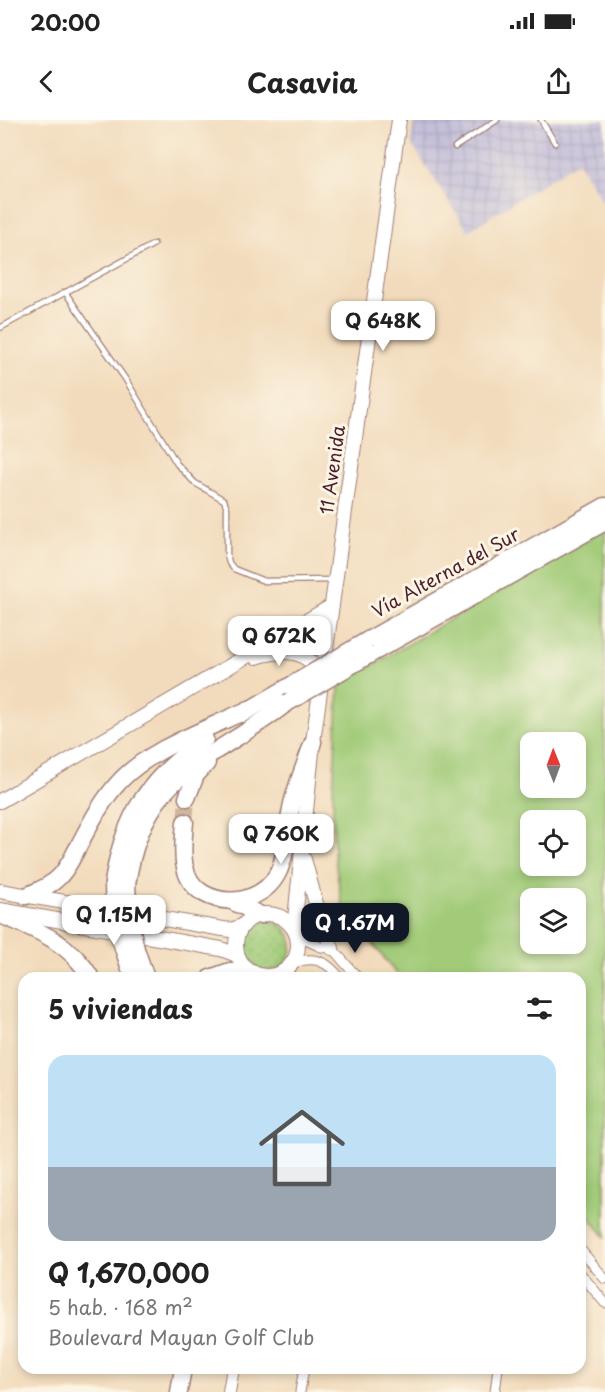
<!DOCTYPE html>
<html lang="es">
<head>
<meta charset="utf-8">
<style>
	:root { --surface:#fff; --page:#f6f6f6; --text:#222; --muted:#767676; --accent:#111827 }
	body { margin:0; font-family:"Playpen Sans",sans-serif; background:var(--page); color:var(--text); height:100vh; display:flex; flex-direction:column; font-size:22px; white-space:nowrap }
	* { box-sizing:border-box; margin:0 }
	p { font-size:20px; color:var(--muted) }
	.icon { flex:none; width:33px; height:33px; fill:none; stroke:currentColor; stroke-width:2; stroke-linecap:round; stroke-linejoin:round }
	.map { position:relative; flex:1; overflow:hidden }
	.panel { position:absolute; left:18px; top:852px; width:568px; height:402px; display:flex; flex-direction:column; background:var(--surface); border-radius:18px; box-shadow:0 3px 9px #0003 }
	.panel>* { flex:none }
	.needle { width:39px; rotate:359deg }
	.tools { position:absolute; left:520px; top:612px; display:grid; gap:12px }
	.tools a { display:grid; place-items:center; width:66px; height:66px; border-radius:12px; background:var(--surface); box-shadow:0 3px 9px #0003; font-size:30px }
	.price { position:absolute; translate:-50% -51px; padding:0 14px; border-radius:12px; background:#fff; color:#222; font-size:20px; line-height:39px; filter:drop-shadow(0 2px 3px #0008) }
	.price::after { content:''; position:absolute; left:50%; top:36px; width:18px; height:14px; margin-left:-9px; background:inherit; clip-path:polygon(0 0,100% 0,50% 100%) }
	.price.selected { background:var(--accent); color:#fff }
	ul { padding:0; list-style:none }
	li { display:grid; align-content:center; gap:12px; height:318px; padding:0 30px }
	li span { display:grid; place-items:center; height:186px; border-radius:18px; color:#555 }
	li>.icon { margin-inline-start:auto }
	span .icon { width:108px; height:108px; fill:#fffc; stroke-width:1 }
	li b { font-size:26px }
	h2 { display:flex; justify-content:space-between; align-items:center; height:72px; padding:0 30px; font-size:26px }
	.status { display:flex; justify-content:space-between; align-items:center; height:42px; padding:0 30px; background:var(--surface); direction:ltr }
	.status svg { height:16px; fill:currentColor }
	header { display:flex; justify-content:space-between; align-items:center; height:78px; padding:0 30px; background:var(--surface); font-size:27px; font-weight:700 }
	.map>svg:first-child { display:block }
	.industrial { fill:url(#industrial-grid) }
	.grass { fill:#a1cb78; stroke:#767552; stroke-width:1.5; fill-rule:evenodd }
	.park { fill:url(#park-dots); stroke:#767552; stroke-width:1.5 }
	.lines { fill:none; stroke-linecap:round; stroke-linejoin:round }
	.trunk-tunnel { stroke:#d0b59f; stroke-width:16; stroke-dasharray:16 8; stroke-linecap:butt }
	.service-casing { stroke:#9e7d74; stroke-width:7 }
	.minor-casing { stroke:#9e7d74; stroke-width:11 }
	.tertiary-casing { stroke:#9e7d74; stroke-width:14 }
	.secondary-casing { stroke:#9e7d74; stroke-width:16 }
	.trunk-casing { stroke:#9e7d74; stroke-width:19 }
	.service { stroke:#fff; stroke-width:4.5 }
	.minor { stroke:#fff; stroke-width:9 }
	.tertiary { stroke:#fff; stroke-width:12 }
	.secondary { stroke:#fff; stroke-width:14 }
	.trunk { stroke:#fff; stroke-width:16 }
	.trunk-bridge-casing { stroke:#9e7d74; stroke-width:19; stroke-linecap:butt }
	.trunk-bridge { stroke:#fff; stroke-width:16 }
	.labels { text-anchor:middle; stroke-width:6; stroke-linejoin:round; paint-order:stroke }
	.street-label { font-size:18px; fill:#4a1f2b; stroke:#fcf5e5 }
</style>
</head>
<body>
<div class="status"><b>20:00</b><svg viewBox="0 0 49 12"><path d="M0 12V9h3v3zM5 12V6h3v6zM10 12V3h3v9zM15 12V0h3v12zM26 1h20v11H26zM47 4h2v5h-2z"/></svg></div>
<header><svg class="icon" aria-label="back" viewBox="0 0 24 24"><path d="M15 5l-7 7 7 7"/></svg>Casavia<svg class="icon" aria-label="share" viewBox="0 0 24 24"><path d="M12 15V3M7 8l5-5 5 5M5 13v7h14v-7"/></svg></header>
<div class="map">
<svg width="605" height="1272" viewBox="0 0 605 1272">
	<defs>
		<pattern id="industrial-grid" width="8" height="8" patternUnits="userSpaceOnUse" patternTransform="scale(1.5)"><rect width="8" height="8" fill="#c5c0da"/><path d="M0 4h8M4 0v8" fill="none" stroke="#aba5bb"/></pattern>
		<pattern id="park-dots" width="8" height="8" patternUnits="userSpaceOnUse" patternTransform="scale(1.5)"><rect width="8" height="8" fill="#a1cb78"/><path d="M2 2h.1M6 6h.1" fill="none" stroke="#8cae68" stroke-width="1.8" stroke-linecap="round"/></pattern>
	</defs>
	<rect width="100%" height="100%" fill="#fcf5e5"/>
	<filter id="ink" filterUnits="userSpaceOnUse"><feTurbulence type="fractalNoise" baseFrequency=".0167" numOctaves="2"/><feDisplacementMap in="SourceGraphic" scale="12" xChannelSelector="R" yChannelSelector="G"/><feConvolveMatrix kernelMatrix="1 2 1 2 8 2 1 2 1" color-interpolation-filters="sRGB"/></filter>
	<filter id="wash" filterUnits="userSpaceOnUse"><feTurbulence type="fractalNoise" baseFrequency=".008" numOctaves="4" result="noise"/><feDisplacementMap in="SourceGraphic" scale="24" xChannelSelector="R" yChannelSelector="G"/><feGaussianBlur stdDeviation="1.35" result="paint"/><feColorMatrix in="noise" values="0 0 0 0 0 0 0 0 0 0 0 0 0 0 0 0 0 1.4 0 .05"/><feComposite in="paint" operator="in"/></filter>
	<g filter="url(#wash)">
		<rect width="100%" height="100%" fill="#f2dbbc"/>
		<polygon class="industrial" points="414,0 605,0 605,85 578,41 468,111 411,23"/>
		<path class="grass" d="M 605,408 L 605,1117 L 581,1086 L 580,858 L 400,858 L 342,785 L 334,733 L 333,670 L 339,565 ZM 531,622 L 576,622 L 576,668 L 531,668 ZM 531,700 L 576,700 L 576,746 L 531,746 ZM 531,778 L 576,778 L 576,824 L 531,824 Z"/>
		<circle class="park" cx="267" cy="826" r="25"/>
	</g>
	<g filter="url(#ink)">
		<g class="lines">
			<polyline class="trunk-tunnel" points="185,702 187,678"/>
			<g class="service-casing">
				<g id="service">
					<polyline points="541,0 555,23"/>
					<polyline points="455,27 497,0"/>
					<polyline points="65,172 126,260 177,344 195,363 224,380 227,388 227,434 229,443 234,449 264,461 333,460"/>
					<polyline points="0,208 154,124"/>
				</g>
			</g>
			<g class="minor-casing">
				<g id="minor">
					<polyline points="297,816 321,827 332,828 358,858"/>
					<path d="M 292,844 C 314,835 327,841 340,858"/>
					<polyline points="580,1129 605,1159"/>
					<polyline points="580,1153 605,1183"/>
					<polyline points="300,1272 304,1248"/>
					<polyline points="495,1272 498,1248"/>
				</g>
			</g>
			<g class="tertiary-casing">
				<g id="tertiary">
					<polyline points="286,858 287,850"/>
					<polyline points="229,1272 233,1248"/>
				</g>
			</g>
			<g class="secondary-casing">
				<g id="secondary">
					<path d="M 256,537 C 283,529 311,527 320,560"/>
					<polyline points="0,681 332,486"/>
					<polyline points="304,739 318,791 332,828"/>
					<polyline points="0,771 223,809 231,810 242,806"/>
					<polyline points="0,790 221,829 237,835"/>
					<circle cx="267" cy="825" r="31"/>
					<polyline points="294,809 313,622 399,0"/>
				</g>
			</g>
			<g class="trunk-casing">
				<g id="trunk">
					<polyline points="368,520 605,386"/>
					<polyline points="369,535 605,402"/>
					<polyline points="242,594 290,566"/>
					<polyline points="187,678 196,655 207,643"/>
					<path d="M 185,702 C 183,727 178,758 203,773 C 215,780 230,782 244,779 C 292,766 283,721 292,684 C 297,663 306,642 313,622"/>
					<path d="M 113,763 C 123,695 149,658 205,619"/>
					<path d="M 127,765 C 143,650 209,644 287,583"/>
					<path d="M 26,776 C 37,771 49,767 58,758 C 67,750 72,738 78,727 C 90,704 102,680 120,661 C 151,628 208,609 249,589"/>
					<polyline points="231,781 261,795"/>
					<path d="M 0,795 C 36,809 71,823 91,858"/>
					<polyline points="136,829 146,858"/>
					<polyline points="124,831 133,858"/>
					<polyline points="210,858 230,851 251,852"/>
					<polyline points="179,1272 183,1248"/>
				</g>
			</g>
			<use href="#service" class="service"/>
			<use href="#minor" class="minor"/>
			<use href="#tertiary" class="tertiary"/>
			<use href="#secondary" class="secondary"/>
			<use href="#trunk" class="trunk"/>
			<g class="trunk-bridge-casing">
				<g id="trunk-bridge">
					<polyline points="290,566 368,520"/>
					<polyline points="287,583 369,535"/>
					<polyline points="113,763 114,799 124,831"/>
					<polyline points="127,765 129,797 136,829"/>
				</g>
			</g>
			<use href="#trunk-bridge" class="trunk-bridge"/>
		</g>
	</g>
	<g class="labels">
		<g class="street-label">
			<text transform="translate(333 350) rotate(-82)" y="6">11 Avenida</text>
			<text transform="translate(446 453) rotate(-29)" y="6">Vía Alterna del Sur</text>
		</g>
	</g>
</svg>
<div class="tools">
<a><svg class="needle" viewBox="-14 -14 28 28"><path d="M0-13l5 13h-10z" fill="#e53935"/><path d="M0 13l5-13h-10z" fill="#767676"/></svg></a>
<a><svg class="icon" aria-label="locate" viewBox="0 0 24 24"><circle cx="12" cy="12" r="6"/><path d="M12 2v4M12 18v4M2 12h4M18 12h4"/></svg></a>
<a><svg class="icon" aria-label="layers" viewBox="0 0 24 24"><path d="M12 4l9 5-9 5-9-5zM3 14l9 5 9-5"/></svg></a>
</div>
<b class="price" style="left:383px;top:232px">Q 648K</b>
<b class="price" style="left:279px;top:547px">Q 672K</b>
<b class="price" style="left:281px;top:745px">Q 760K</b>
<b class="price" style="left:114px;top:826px">Q 1.15M</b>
<b class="price selected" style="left:355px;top:834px">Q 1.67M</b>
<section class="panel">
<h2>5 viviendas<svg class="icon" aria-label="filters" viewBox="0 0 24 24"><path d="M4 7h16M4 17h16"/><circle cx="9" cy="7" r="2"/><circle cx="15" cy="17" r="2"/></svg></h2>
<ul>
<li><span style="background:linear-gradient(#bfe0f5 60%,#9aa5b1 0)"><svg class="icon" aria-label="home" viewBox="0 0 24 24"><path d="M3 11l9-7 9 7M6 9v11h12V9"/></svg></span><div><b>Q 1,670,000</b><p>5 hab. · 168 m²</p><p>Boulevard Mayan Golf Club</p></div></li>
</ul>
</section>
</div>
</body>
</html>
